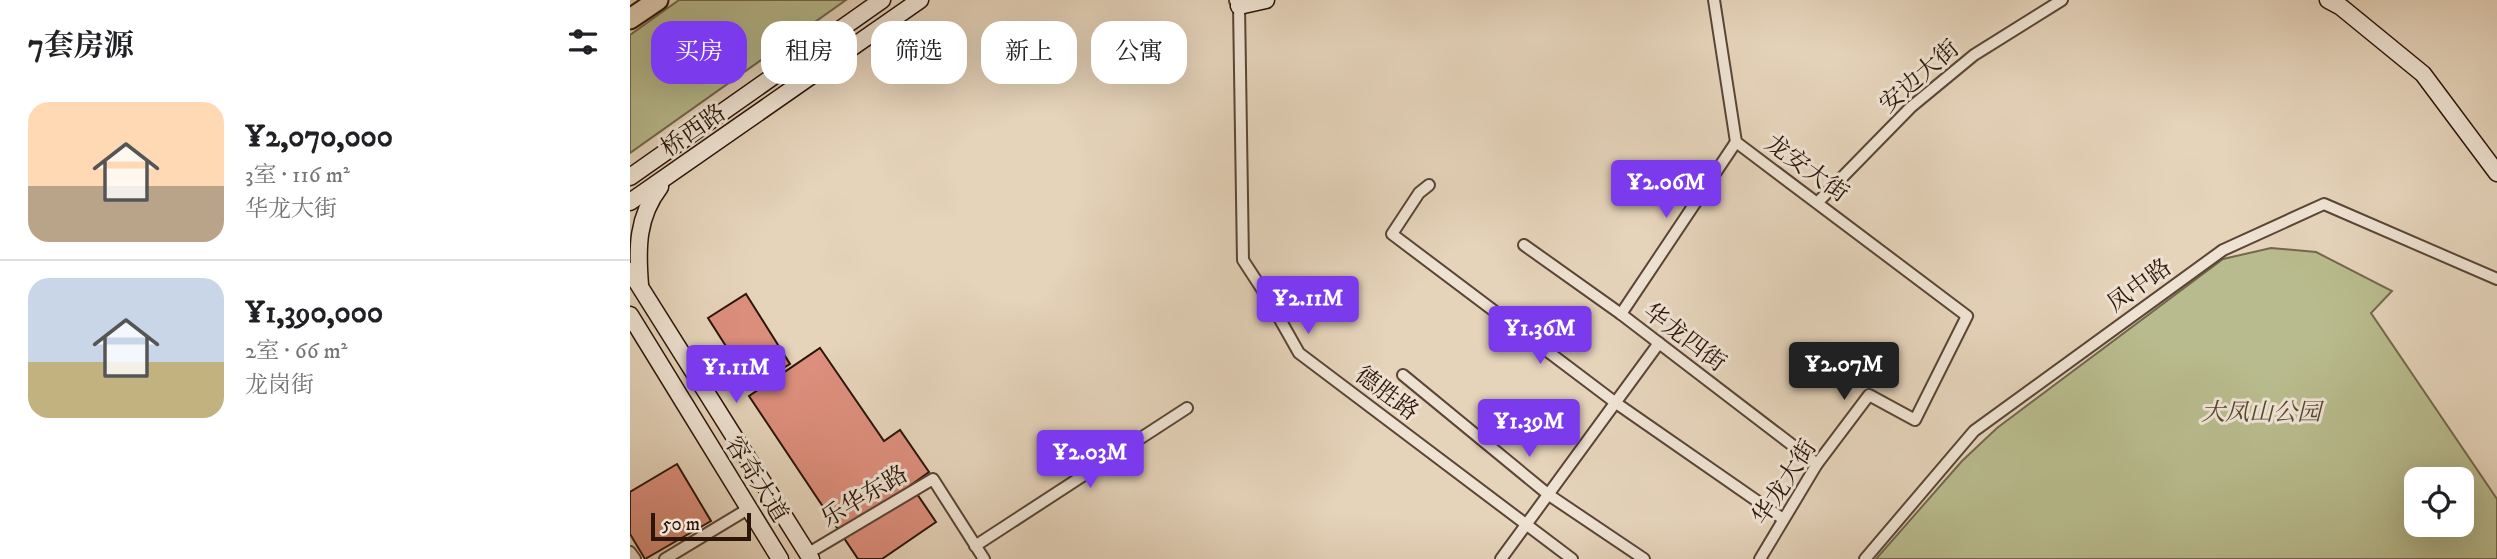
<!DOCTYPE html>
<html lang="zh">
<head>
<meta charset="utf-8">
<style>
	:root { --surface:#fff; --page:#f2f2f2; --text:#202124; --muted:#757577; --line:#e0e0e0; --accent:#7c3aed }
	body { margin:0; font-family:"IM FELL DW Pica","Noto Serif SC",serif; background:var(--page); color:var(--text); height:100vh; display:flex; flex-direction:column; font-size:26px; white-space:nowrap }
	* { box-sizing:border-box; margin:0 }
	p { font-size:23px; color:var(--muted) }
	.icon { flex:none; width:38px; height:38px; fill:none; stroke:currentColor; stroke-width:2; stroke-linecap:round; stroke-linejoin:round }
	.map { position:relative; flex:1; overflow:hidden }
	.details { display:flex; flex-direction:column; background:var(--surface); width:630px }
	.details>* { flex:none }
	.guide { position:absolute; left:21px; top:21px; width:665px; height:63px; display:flex; gap:14px }
	.fabs { position:absolute; left:1774px; top:467px; display:grid; gap:14px }
	.fabs a { display:grid; place-items:center; width:70px; height:70px; border-radius:14px; background:var(--surface); box-shadow:0 7px 28px #0002; font-size:35px }
	.scale { position:absolute; left:21px; bottom:18px; width:100px; box-sizing:border-box; padding-left:7px; border:4px solid #2c160a; border-top:0; font-size:19px; line-height:24px; white-space:nowrap; color:#2c160a; -webkit-text-stroke:5px #eee2d2; paint-order:stroke }
	.price { position:absolute; translate:-50% -60px; padding:0 16px; border-radius:7px; background:var(--accent); color:#fff; font-size:23px; line-height:46px; filter:drop-shadow(0 2px 4px #0008) }
	.price::after { content:''; position:absolute; left:50%; top:42px; width:21px; height:16px; margin-left:-10px; background:inherit; clip-path:polygon(0 0,100% 0,50% 100%) }
	.price.on { background:#222; color:#fff }
	ul { padding:0; list-style:none }
	li { display:flex; align-items:center; gap:21px; height:175px; padding:0 28px }
	li+li { border-top:2px solid var(--line) }
	li span { display:grid; place-items:center; flex:none; width:196px; height:140px; border-radius:21px; color:#555 }
	li>.icon { margin-inline-start:auto }
	span .icon { width:84px; height:84px; fill:#fffc; stroke-width:1 }
	li b { font-size:30px }
	h2 { display:flex; justify-content:space-between; align-items:center; height:84px; padding:0 28px; font-size:30px }
	.chip { padding:0 24px; border-radius:21px; background:var(--surface); box-shadow:0 7px 28px #0002; font-size:24px; line-height:63px }
	.chip.on { background:var(--accent); color:#fff }
	main { display:flex; flex:1; min-height:0 }
	.map>svg:first-child { display:block }
	.green { fill:#b8bb8d; stroke:#72684c; stroke-width:2; fill-rule:evenodd }
	.building { fill:#dd8f7d; stroke:#2c160a; stroke-width:2 }
	.lines { fill:none; stroke-linecap:round; stroke-linejoin:round }
	.street-casing { stroke:#5a4536; stroke-width:14 }
	.secondary-casing { stroke:#2c160a; stroke-width:19 }
	.highway-casing { stroke:#2c160a; stroke-width:23 }
	.street { stroke:#eee2d2; stroke-width:10 }
	.secondary { stroke:#eee2d2; stroke-width:16 }
	.highway { stroke:#e5d3ba; stroke-width:19 }
	.labels { text-anchor:middle; stroke-width:6; stroke-linejoin:round; paint-order:stroke }
	.street-label { font-size:24px; fill:#2c160a; stroke:#eee2d2 }
	.park-label { font-size:24px; font-style:italic; fill:#564831; stroke:#eee2d2 }
</style>
</head>
<body>
<main>
<section class="details">
<h2>7套房源<svg class="icon" aria-label="filters" viewBox="0 0 24 24"><path d="M4 7h16M4 17h16"/><circle cx="9" cy="7" r="2"/><circle cx="15" cy="17" r="2"/></svg></h2>
<ul>
<li><span style="background:linear-gradient(#ffd9b3 60%,#b9a48a 0)"><svg class="icon" aria-label="home" viewBox="0 0 24 24"><path d="M3 11l9-7 9 7M6 9v11h12V9"/></svg></span><div><b>¥2,070,000</b><p>3室 · 116 m²</p><p>华龙大街</p></div></li>
<li><span style="background:linear-gradient(#c9d6e8 60%,#c2b280 0)"><svg class="icon" aria-label="home" viewBox="0 0 24 24"><path d="M3 11l9-7 9 7M6 9v11h12V9"/></svg></span><div><b>¥1,390,000</b><p>2室 · 66 m²</p><p>龙岗街</p></div></li>
</ul>
</section>
<div class="map">
<svg width="1867" height="559" viewBox="0 0 1867 559">
	<rect width="100%" height="100%" fill="#e5d3ba"/>
	<filter id="stains"><feTurbulence type="fractalNoise" baseFrequency=".00286" numOctaves="4"/><feColorMatrix values="0 0 0 0 .2 0 0 0 0 .09 0 0 0 0 .02 0 0 0 .5 -.17"/></filter>
	<radialGradient id="worn" r=".72"><stop offset=".6" stop-color="#630" stop-opacity="0"/><stop offset="1" stop-color="#630" stop-opacity=".3"/></radialGradient>
	<g class="green">
		<polygon points="49,0 216,0 0,153 0,35"/>
		<path d="M 1641,248 L 1686,252 L 1762,291 L 1741,313 L 1867,499 L 1867,559 L 1246,559 L 1332,461 L 1367,428 L 1593,259 ZM 1787,480 L 1832,480 L 1832,525 L 1787,525 Z"/>
	</g>
	<g class="building">
		<polygon points="116,294 160,364 122,387 78,318"/>
		<polygon points="190,348 254,441 270,430 299,472 281,485 306,522 252,559 228,559 119,396"/>
		<polygon points="47,464 81,521 15,559 0,534 0,492"/>
	</g>
	<g class="lines">
		<g class="street-casing">
			<g id="street">
				<polyline points="1084,0 1106,142 1337,316 1285,420 1239,395 1187,464 1130,559"/>
				<polyline points="605,1 609,6 613,260 639,300 669,353 942,559"/>
				<polyline points="799,185 789,193 762,234 986,403 1153,519"/>
				<polyline points="1188,202 1281,107 1344,55 1432,0"/>
				<polyline points="894,245 991,314 1187,464"/>
				<polyline points="991,314 1106,142"/>
				<polyline points="773,375 919,495 1014,559"/>
				<polyline points="345,546 557,408"/>
				<polyline points="0,552 5,559"/>
				<polyline points="177,554 303,479 354,559"/>
				<polyline points="35,559 118,509"/>
				<polyline points="871,559 1029,343"/>
				<polyline points="1235,559 1344,431 1593,250 1694,204 1867,279"/>
			</g>
		</g>
		<g class="secondary-casing">
			<g id="secondary">
				<polyline points="1698,0 1711,7 1793,74 1867,173"/>
				<polyline points="609,6 636,0"/>
				<polyline points="0,177 252,0"/>
				<polyline points="0,202 290,0"/>
				<polyline points="0,271 181,559"/>
				<path d="M 10,285 C 7,248 7,217 30,187"/>
				<polyline points="0,315 150,559"/>
			</g>
		</g>
		<g class="highway-casing">
			<polyline id="highway" points="0,19 28,0"/>
		</g>
		<use href="#street" class="street"/>
		<use href="#secondary" class="secondary"/>
		<use href="#highway" class="highway"/>
	</g>
	<g class="labels">
		<g class="street-label">
			<text transform="translate(1289 76) rotate(-41)" y="8">安边大街</text>
			<text transform="translate(63 130) rotate(-35)" y="8">桥西路</text>
			<text transform="translate(1177 168) rotate(36)" y="8">龙安大街</text>
			<text transform="translate(1509 285) rotate(-36)" y="8">凤中路</text>
			<text transform="translate(1055 337) rotate(37)" y="8">华龙四街</text>
			<text transform="translate(757 393) rotate(37)" y="8">德胜路</text>
			<text transform="translate(127 479) rotate(58)" y="8">容奇大道</text>
			<text transform="translate(1154 482) rotate(-57)" y="8">华龙大街</text>
			<text transform="translate(234 496) rotate(-31)" y="8">乐华东路</text>
		</g>
		<g class="park-label">
			<text x="1631" y="420">大凤山公园</text>
		</g>
	</g>
	<rect width="100%" height="100%" filter="url(#stains)"/>
	<rect width="100%" height="100%" fill="url(#worn)"/>
</svg>
<div class="fabs">
<a><svg class="icon" aria-label="locate" viewBox="0 0 24 24"><circle cx="12" cy="12" r="6"/><path d="M12 2v4M12 18v4M2 12h4M18 12h4"/></svg></a>
</div>
<div class="scale">50 m</div>
<b class="price" style="left:1036px;top:220px">¥2.06M</b>
<b class="price" style="left:678px;top:336px">¥2.11M</b>
<b class="price" style="left:910px;top:366px">¥1.36M</b>
<b class="price on" style="left:1214px;top:402px">¥2.07M</b>
<b class="price" style="left:106px;top:405px">¥1.11M</b>
<b class="price" style="left:899px;top:459px">¥1.39M</b>
<b class="price" style="left:460px;top:490px">¥2.03M</b>
<div class="guide">
<a class="chip on">买房</a>
<a class="chip">租房</a>
<a class="chip">筛选</a>
<a class="chip">新上</a>
<a class="chip">公寓</a>
</div>
</div>
</main>
</body>
</html>
